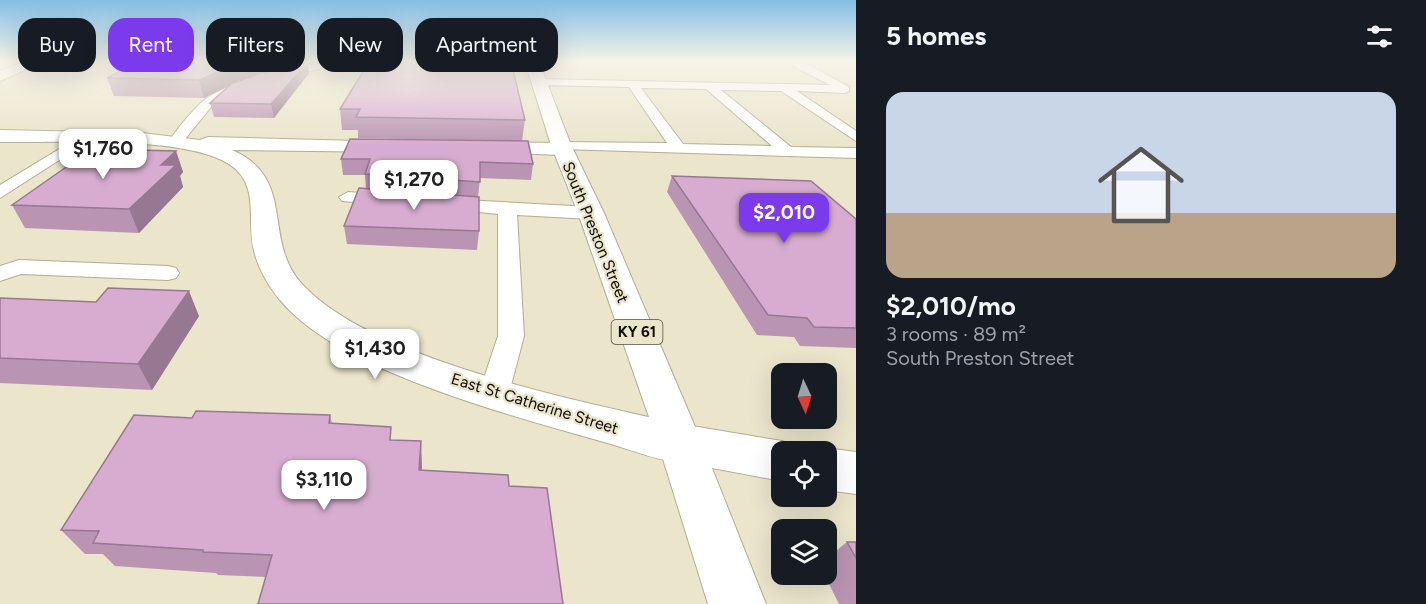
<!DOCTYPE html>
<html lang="en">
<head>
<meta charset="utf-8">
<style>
	:root { --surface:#171b24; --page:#20242c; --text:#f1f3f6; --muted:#9ea1a6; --line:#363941; --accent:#7c3aed }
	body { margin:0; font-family:Figtree,sans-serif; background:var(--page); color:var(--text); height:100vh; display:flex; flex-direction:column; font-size:22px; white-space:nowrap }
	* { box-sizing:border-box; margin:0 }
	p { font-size:20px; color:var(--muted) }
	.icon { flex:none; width:33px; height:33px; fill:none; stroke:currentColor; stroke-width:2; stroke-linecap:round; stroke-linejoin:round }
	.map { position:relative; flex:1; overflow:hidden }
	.sheet { display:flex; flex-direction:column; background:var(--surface); width:570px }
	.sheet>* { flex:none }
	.guide { position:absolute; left:18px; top:18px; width:570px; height:54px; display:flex; gap:12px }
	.needle { width:39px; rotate:176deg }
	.tools { position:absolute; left:771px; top:363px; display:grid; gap:12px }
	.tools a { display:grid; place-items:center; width:66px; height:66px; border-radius:12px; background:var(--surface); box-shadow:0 6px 24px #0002; font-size:30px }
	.price { position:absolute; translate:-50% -51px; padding:0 14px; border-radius:12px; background:#fff; color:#222; font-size:20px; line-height:39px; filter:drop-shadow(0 2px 3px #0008) }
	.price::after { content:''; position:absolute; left:50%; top:36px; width:18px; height:14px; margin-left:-9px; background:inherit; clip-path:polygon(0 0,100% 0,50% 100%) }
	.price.active { background:var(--accent); color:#fff }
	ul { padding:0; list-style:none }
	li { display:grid; align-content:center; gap:12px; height:318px; padding:0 30px }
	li+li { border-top:2px solid var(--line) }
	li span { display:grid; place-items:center; height:186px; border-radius:18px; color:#555 }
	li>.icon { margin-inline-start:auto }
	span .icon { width:108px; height:108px; fill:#fffc; stroke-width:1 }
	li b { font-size:26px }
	h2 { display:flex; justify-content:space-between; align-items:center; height:72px; padding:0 30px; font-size:26px }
	.pill { padding:0 21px; border-radius:18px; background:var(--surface); box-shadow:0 6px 24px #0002; font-size:21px; line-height:54px }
	.pill.active { background:var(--accent); color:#fff }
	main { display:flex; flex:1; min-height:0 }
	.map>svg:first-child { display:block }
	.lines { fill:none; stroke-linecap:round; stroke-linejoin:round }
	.lane-casing { stroke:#b2ad94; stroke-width:2 }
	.street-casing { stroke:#b2ad94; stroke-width:2 }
	.secondary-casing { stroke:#b2ad94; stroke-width:2 }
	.primary-casing { stroke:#b2ad94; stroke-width:2 }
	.lane { fill:#fff; fill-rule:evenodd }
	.street { fill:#fff; fill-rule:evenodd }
	.secondary { fill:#fff; fill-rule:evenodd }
	.primary { fill:#fff; fill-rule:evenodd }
	.wall { fill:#ba94b3 }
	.shaded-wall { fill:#977892 }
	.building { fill:#d8acd0; stroke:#977892; stroke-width:1.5 }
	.labels { text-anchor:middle; stroke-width:4.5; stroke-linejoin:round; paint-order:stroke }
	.shield { fill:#eae5cb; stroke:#4f4c40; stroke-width:1.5 }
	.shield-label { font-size:15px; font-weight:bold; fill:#0d0b04 }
	.street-label { font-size:16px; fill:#0d0b04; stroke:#eae5cb }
</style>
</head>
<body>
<main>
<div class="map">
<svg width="856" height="604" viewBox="0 0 856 604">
	<rect width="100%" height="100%" fill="#eae5cb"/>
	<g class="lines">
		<g class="lane-casing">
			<g id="lane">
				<path d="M 331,62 L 351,62 L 278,78 L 224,98 L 211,107 L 181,144 L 171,144 L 169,141 C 178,128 190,113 202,102 C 229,78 296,68 331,62 Z"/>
				<path d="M 785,62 L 804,62 L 849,87 L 849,91 L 845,93 L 797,91 L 856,131 L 856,141 L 781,91 L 721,90 L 791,147 L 856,148 L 856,158 L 561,149 L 554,145 L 556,142 L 667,143 L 629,87 L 539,85 L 533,82 L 539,79 L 830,85 ZM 641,88 L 706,89 L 772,146 L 683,144 Z"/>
				<polygon points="84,134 89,135 91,138 89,141 0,198 0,185"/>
				<polygon points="348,192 388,195 397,200 388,205 342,201 339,197"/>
				<polygon points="447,199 591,207 600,213 591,219 517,215 524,336 509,393 504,401 494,404 484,401 479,393 498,336 498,214 441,208 438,204"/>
				<polygon points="19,260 168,266 176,268 179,273 176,278 168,280 21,274 0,281 0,266"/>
			</g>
		</g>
		<g class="street-casing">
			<g id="street">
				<path d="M 0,130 L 142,133 L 200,140 L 208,137 L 397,142 L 400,146 L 397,150 L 390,152 L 232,150 C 297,178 262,239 301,283 C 370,360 579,401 680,424 L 696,430 L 702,443 L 696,456 C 690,458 684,462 678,462 C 654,460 627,448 604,442 C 522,419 436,395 359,358 C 330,343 300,324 279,299 C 268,285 258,268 254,251 C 246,220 261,185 229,164 C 184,135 56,143 0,142 Z"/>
				<polygon points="484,142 562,143 569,145 572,149 569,153 562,155 477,152 474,148 477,144"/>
			</g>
		</g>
		<g class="secondary-casing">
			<g id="secondary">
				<polygon points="680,424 782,441 798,447 800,452 782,452 782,481 680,462 664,456 658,443 664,430"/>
				<polygon points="826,448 856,452 856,494 826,490 826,452 817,452"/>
			</g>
		</g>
		<g class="primary-casing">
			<g id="primary">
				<polygon points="24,62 43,62 0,81 0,71"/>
				<polygon points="525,62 539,62 571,145 604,213 702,443 766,604 708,604 658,443 578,213 551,145"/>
			</g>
		</g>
		<use href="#lane" class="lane"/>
		<use href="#street" class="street"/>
		<use href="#secondary" class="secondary"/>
		<use href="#primary" class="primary"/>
	</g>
	<g class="wall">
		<polygon points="138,62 319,62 308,64 309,73 274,118 214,117 210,103 227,88 227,87 204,98 114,96 107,78"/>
		<polygon points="369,62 525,120 522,141 533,164 531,180 480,178 478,197 479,231 477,250 347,244 344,226 366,188 365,175 343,175 341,159 450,140 358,138 358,130 342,130 340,109"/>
		<polygon points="176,151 183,172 180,176 183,187 139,233 25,228 12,205"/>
		<polygon points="672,176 856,219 856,348 800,346 794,337 757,335 667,192"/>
		<polygon points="0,298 199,316 152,390 0,383"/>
		<polygon points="330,415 332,423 266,577 218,575 216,573 115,566 103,554 85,554 61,530 192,418"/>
		<polygon points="847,542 856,542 856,604 839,604 824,574 826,574 826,559"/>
	</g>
	<g class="shaded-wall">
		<polygon points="241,62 319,62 308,64 309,73 274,118 271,104 305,65 245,78 230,85 227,85 227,87 204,98 199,80"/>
		<polygon points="176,151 183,172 180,176 183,187 139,233 129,209 161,165"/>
		<polygon points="189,291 199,316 152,390 138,364"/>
		<polygon points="421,441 422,467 420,495 419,470"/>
	</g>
	<g class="building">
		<polygon points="138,62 241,62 199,80 107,78"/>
		<polygon points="308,62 271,104 210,103 230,85 227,85 276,68"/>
		<polygon points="369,62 511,62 525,120 356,117 360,109 340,109"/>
		<polygon points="350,139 528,141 533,164 480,162 480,182 365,174 370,159 341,159"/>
		<polygon points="92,149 176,151 161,165 176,165 129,209 12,205"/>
		<polygon points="672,176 811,181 856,219 856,328 814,327 807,318 768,315"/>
		<polygon points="359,188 479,197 479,231 344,226"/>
		<polygon points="108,288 189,291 138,364 0,358 0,298 96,302"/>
		<polygon points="196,411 330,415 329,423 391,427 390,440 421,441 419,470 508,475 509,486 547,488 563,604 258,604 272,555 203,552 203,550 93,543 99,531 61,530 134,415 192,418"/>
		<polygon points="847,542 856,542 856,558"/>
	</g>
	<linearGradient id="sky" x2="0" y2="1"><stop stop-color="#83bee5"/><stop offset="0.42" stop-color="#f6f3e8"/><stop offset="1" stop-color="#f6f3e8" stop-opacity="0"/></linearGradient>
	<rect width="856" height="146" fill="url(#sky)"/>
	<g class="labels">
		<rect class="shield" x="611.5" y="320" width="51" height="24" rx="4.5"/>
		<g class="shield-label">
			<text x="637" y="337">KY 61</text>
		</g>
		<g class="street-label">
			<text transform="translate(596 232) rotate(68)" y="6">South Preston Street</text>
			<text transform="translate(535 403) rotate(17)" y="6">East St Catherine Street</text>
		</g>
	</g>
</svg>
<div class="tools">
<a><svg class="needle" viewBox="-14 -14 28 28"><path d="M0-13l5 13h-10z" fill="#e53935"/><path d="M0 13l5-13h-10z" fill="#9ea1a6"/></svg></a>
<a><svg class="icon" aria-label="locate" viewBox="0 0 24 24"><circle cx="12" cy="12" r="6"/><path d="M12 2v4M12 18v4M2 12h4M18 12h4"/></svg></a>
<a><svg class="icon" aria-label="layers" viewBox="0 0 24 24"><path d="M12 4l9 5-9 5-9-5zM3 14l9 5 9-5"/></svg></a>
</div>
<b class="price" style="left:103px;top:180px">$1,760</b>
<b class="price" style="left:414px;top:211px">$1,270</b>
<b class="price active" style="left:784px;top:244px">$2,010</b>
<b class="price" style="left:375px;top:380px">$1,430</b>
<b class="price" style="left:324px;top:511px">$3,110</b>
<div class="guide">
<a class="pill">Buy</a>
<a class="pill active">Rent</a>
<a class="pill">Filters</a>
<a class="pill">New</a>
<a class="pill">Apartment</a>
</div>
</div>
<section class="sheet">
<h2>5 homes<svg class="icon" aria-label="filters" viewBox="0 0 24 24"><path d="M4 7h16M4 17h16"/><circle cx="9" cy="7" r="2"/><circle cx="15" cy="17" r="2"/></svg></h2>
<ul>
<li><span style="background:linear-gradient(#c9d6e8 65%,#b9a48a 0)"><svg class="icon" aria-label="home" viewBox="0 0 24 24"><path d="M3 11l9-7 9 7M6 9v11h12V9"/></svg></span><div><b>$2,010/mo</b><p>3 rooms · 89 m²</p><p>South Preston Street</p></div></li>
</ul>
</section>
</main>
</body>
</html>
